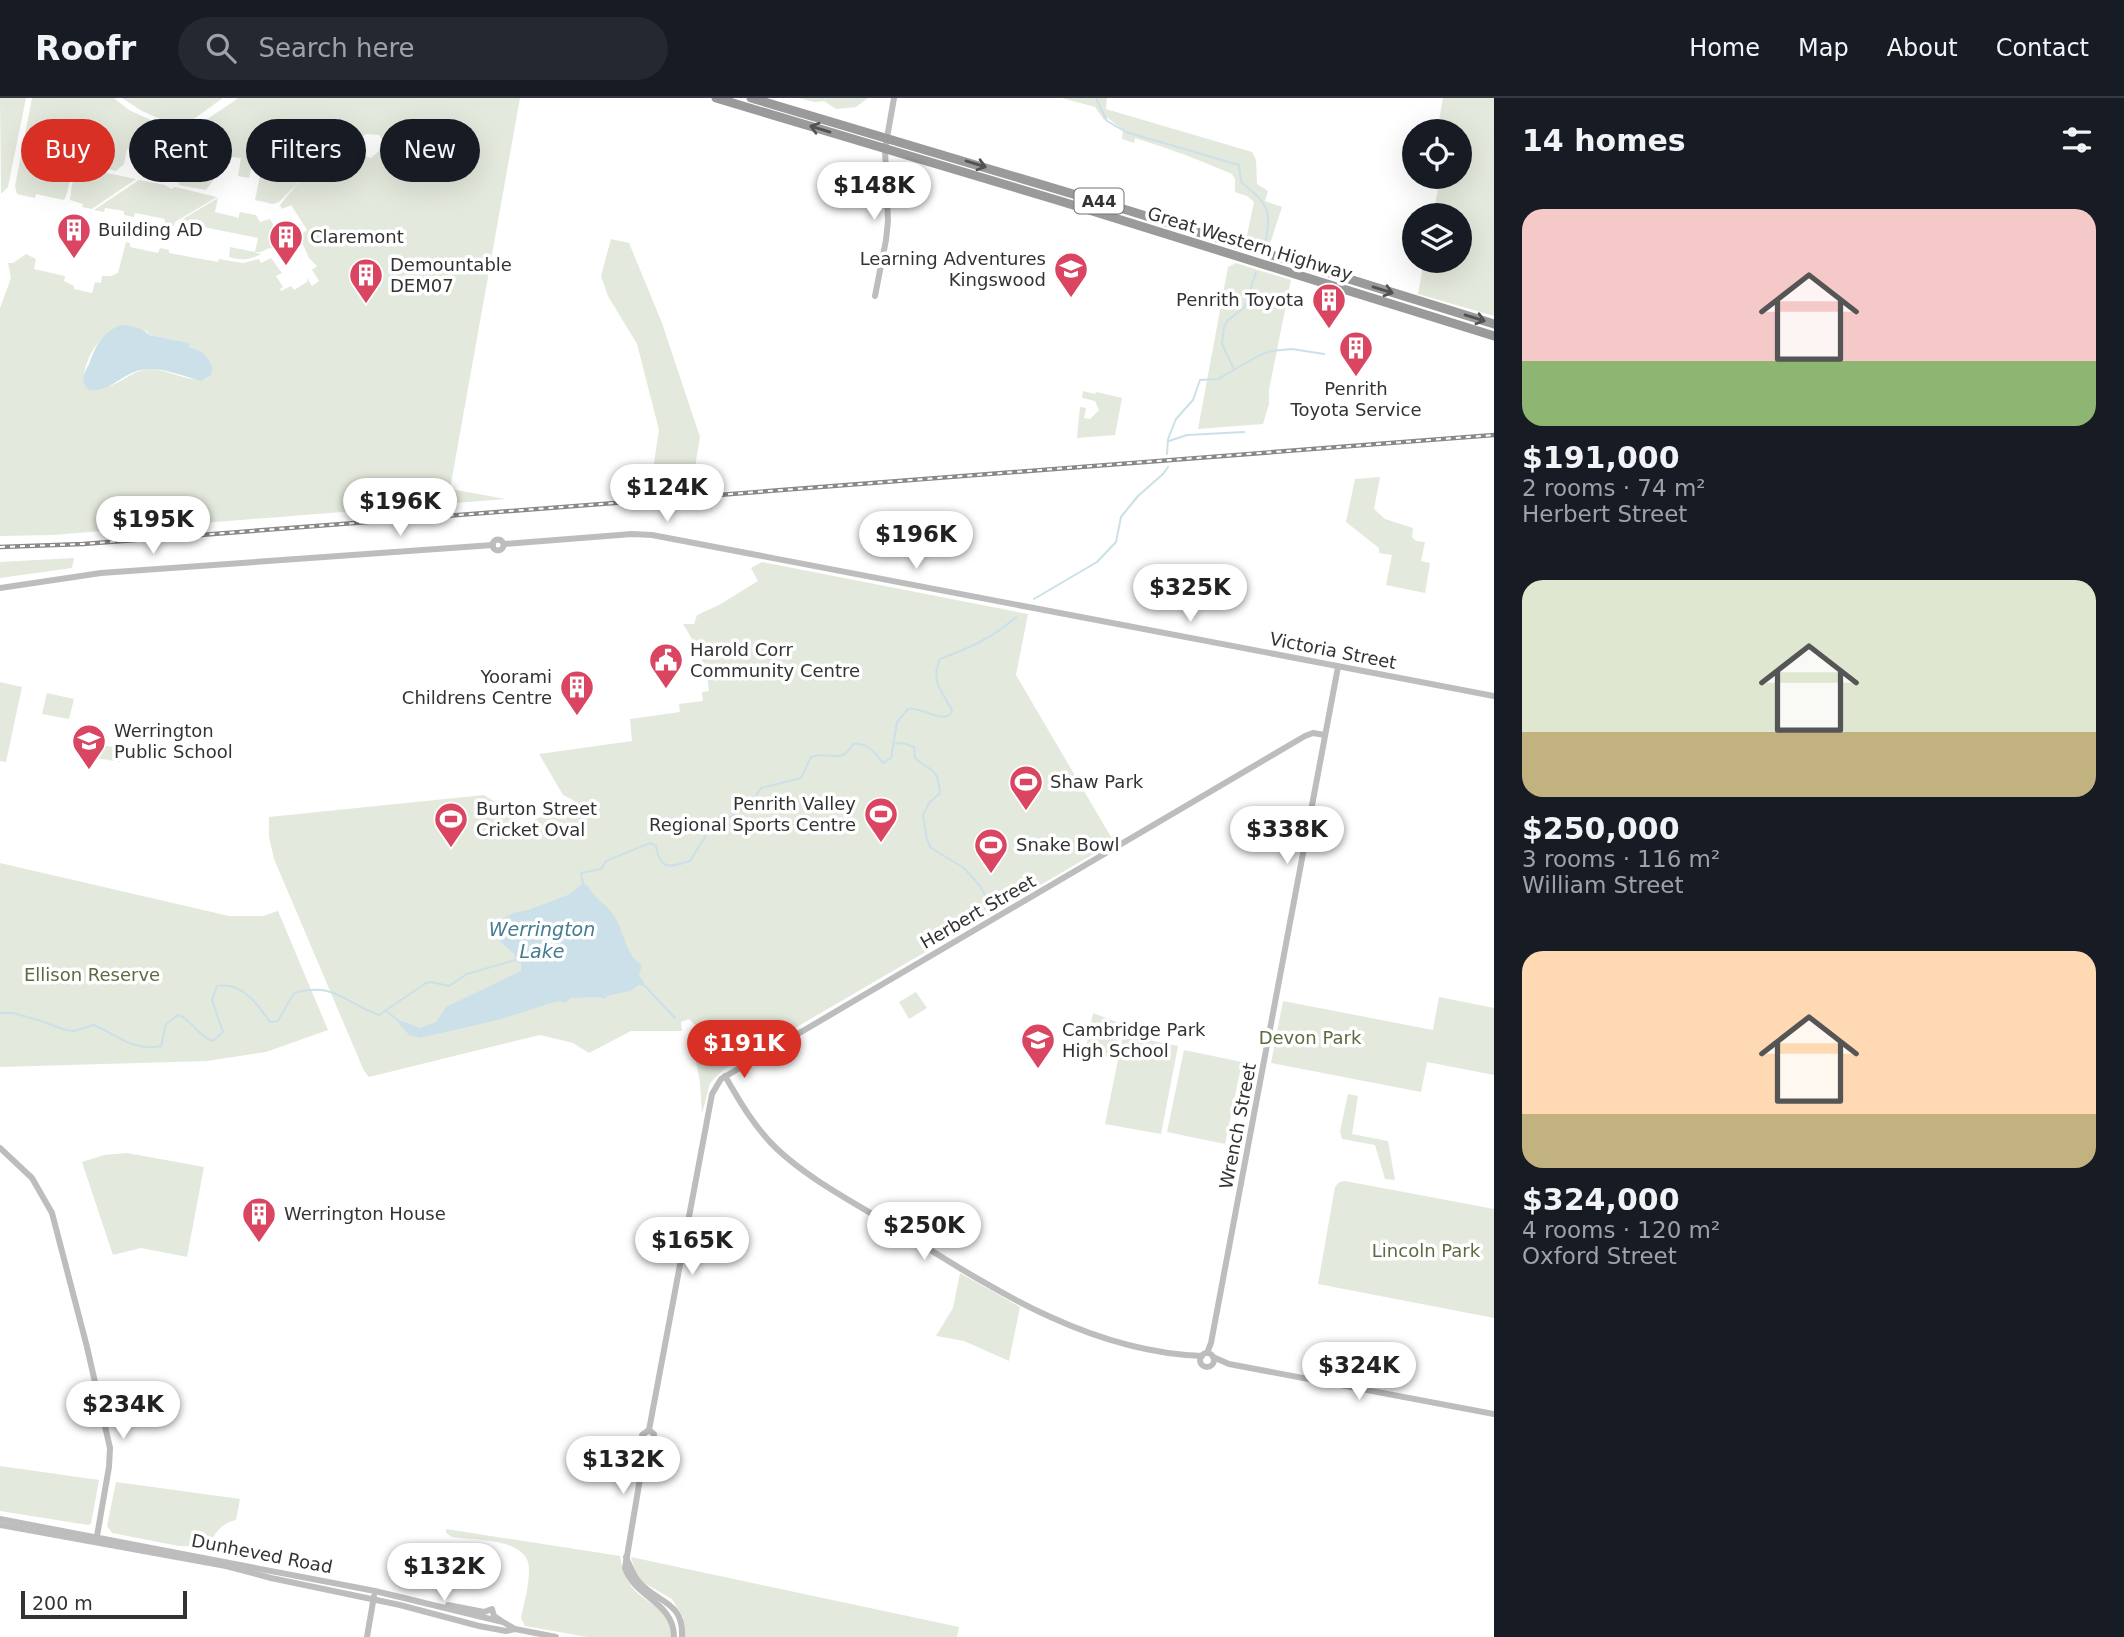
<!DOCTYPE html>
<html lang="en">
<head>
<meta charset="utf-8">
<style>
	:root { --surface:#171b24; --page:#242831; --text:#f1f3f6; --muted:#9ea1a6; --line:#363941; --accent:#d93025 }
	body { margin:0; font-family:"DejaVu Sans",sans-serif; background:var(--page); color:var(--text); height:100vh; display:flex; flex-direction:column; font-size:26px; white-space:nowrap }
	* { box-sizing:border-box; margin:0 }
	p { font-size:23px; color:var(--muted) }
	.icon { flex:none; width:38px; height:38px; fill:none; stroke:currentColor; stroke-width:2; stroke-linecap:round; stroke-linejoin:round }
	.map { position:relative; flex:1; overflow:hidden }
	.drawer { display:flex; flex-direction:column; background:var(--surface); width:630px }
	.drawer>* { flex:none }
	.top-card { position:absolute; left:21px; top:21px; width:665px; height:63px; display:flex; gap:14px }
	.controls { position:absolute; left:1402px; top:21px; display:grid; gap:14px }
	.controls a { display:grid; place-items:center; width:70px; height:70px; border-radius:50%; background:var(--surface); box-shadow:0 7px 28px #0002; font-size:35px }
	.scale { position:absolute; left:21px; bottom:18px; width:166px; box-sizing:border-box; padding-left:7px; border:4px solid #333; border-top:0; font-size:19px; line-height:24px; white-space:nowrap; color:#333; -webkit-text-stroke:5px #fff; paint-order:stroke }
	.price { position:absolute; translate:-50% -60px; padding:0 16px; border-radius:24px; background:#fff; color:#222; font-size:23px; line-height:46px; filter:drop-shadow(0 2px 4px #0008) }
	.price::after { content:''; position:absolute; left:50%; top:42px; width:21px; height:16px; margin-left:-10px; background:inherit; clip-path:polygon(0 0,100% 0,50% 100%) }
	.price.on { background:var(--accent); color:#fff }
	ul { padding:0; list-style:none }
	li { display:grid; align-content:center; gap:14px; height:371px; padding:0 28px }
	li span { display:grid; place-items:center; height:217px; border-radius:21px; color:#555 }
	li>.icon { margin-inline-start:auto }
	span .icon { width:126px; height:126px; fill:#fffc; stroke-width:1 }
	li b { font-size:30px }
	h2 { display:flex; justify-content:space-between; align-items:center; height:84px; padding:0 28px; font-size:30px }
	.pill { padding:0 24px; border-radius:32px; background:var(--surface); box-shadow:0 7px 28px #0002; font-size:24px; line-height:63px }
	.pill.on { background:var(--accent); color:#fff }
	header { display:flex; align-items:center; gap:42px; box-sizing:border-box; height:98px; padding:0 35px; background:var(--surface); border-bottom:2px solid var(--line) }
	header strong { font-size:33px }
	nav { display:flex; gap:38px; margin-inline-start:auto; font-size:24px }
	.search { width:490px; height:63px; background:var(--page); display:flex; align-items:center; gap:18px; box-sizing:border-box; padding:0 24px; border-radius:38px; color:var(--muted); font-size:26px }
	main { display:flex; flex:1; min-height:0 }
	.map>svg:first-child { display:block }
	.green { fill:#e4e9dd; fill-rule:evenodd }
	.water { fill:#cbe0e8 }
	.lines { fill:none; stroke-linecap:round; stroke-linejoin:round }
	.stream { stroke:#cbe0e8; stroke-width:2 }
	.secondary { stroke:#bdbdbd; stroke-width:6 }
	.highway { stroke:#9a9a9a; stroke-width:9 }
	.rail-casing { stroke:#888; stroke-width:4.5 }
	.rail { stroke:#fff; stroke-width:2; stroke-dasharray:5; stroke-linecap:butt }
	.oneway { stroke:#525252 }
	.labels { text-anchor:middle; stroke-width:7; stroke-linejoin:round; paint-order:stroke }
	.shield { fill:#fff; stroke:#707070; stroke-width:2 }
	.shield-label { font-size:16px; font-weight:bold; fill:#333 }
	.poi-label { font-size:18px; fill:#333; stroke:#fff; text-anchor:start }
	.street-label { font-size:18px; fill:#333; stroke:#fff }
	.park-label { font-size:18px; fill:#5b6c42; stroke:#fff }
	.water-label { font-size:19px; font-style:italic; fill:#457c91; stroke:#fff }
</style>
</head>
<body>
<header>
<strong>Roofr</strong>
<div class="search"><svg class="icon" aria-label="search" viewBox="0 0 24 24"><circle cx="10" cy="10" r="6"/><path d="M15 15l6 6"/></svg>Search here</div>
<nav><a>Home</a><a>Map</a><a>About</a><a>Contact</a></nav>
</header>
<main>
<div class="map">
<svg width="1494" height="1539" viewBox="0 0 1494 1539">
	<rect width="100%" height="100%" fill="#fff"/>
	<g class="green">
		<polygon points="0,0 26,0 8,89 1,96"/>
		<path d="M 32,0 L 114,0 L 129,12 L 168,30 L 175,35 L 164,46 L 153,43 L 152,47 L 133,43 L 132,51 L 127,51 L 124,66 L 116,73 C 101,70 81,63 72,79 C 68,86 68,95 64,102 L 36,96 L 35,100 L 17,96 L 15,88 Z"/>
		<polygon points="122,0 223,0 181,30 142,13"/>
		<path d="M 238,0 L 520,0 L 450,391 L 506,401 L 53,437 L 0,438 L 0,210 L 11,180 L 8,165 L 13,165 L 26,156 L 36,161 L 34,171 L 65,178 L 64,183 L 74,188 L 74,191 L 92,195 L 95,184 L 101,185 L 102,178 L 111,178 L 118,175 L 126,144 L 130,145 L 130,149 L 158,155 L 160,150 L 169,152 L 169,155 L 218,164 L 219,161 L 243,165 L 259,161 L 261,165 L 271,160 L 282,175 L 276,178 L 283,189 L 280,191 L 281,193 L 291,188 L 294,192 L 307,184 L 307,180 L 312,188 L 319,183 L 312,172 L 317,168 L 309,160 L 299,138 L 307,132 L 291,107 L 282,111 L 280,107 C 301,82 318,56 351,49 L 356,56 L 371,60 L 379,53 L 382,41 L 379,37 L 366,36 L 356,44 L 337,49 L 323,57 L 308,69 L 296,87 L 279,104 L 273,106 L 255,102 L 260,78 L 257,77 L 258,69 L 252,67 L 249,80 L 238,78 L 241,60 L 232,59 L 230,66 L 218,63 L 214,81 L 206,92 L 179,87 L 178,81 L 169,80 L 167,82 L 172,57 L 168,56 C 178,37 220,14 238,0 ZM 125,228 L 147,233 L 149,237 L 188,245 L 189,249 C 201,252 208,260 213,271 C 206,294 171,272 153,271 C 136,270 127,281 112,287 C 105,290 93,288 85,287 C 79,267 102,229 125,228 Z"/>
		<polygon points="799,0 868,0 856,9 836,11 824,3 814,4"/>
		<path d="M 1062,0 L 1107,0 L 1106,11 L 1252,54 L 1256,62 L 1257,86 L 1268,93 L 1265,103 L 1282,109 L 1269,149 L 1246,142 L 1254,104 L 1247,98 L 1235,94 L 1235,81 L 1232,76 C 1200,62 1168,50 1135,40 L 1134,45 L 1122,41 L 1123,32 L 1108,20 L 1104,22 L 1095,9 Z"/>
		<polygon points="1443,0 1494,0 1494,218 1418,196 1424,163 1460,163 1460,117 1433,117 1438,91 1426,87 1428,79 1460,79 1460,33 1437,33"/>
		<polygon points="93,72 136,81 92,111 82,109 83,106 70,102 72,86 78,76"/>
		<polygon points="139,82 165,87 171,91 175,89 217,99 175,124 174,128 164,126 165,121 135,115 134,119 124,117 124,113 105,110 104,114 94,112"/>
		<path d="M 218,100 L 215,114 L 236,119 L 238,121 L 240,114 L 256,117 L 260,124 L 270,121 L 282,142 L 287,141 L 270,151 L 269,150 L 261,154 L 255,154 L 261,156 L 269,152 C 254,160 246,164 229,159 L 230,149 L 255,154 L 258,140 L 178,124 Z"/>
		<polygon points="611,141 629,145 662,225 700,339 692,387 650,390 659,332 637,246 608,198 601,178"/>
		<polygon points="1236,165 1291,182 1269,292 1269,306 1263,326 1198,331 1228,169"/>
		<polygon points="1083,293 1095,296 1096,294 1122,300 1115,337 1077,340 1080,309 1086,310 1084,320 1090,321 1099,312 1095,303 1082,300"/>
		<polygon points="1380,379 1374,411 1385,421 1413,430 1412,439 1416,443 1425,444 1421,463 1430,465 1425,495 1386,487 1392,457 1379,455 1379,450 1346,424 1355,381"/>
		<polygon points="74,460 72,470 0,480 0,464"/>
		<path d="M 762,464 L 1028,516 L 1016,577 L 1114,744 L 723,972 L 710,985 L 702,1016 L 700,984 L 692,943 L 695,927 L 689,921 L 681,924 L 682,933 L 631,933 L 589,955 L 573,945 L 540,937 L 369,979 L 364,973 L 274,761 L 269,739 L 269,719 L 484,697 L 508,712 L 521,728 L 558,711 L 557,708 L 561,706 L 564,713 L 572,715 L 576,711 L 575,703 L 563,697 L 539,656 L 632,643 L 630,621 L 680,614 L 679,606 L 703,603 L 702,594 L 709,593 C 707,567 696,547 683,526 L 694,526 L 697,517 L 719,507 L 758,483 L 751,470 Z"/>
		<polygon points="0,584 22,589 6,664 0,663"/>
		<polygon points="47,595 74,601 69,621 42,616"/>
		<polygon points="93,646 122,650 120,664 91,659"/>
		<polygon points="0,765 229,818 263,818 278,813 328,932 266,954 207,963 0,969"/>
		<polygon points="916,894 927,910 909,921 899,904"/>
		<polygon points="1439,899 1494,910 1494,977 1427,964 1421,994 1271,965 1283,903 1433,932"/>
		<polygon points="1093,915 1122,926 1114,960 1085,954"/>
		<polygon points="1123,937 1178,948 1161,1036 1105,1026"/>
		<polygon points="1184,952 1242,964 1225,1046 1167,1034"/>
		<polygon points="1348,996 1358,998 1352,1036 1388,1043 1395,1082 1385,1081 1375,1047 1342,1041 1340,1033"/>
		<polygon points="127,1055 204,1069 187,1159 141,1150 113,1157 82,1064 104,1057"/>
		<polygon points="1345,1083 1494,1111 1494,1220 1318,1186 1335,1089 1339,1084"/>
		<polygon points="960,1175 1020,1209 1009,1263 964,1243 936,1238 953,1210"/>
		<polygon points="0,1368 99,1382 91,1426 88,1427 0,1413"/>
		<path d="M 116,1384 L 240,1401 L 236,1422 C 222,1425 213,1435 210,1449 L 179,1448 L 112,1435 L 107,1428 Z"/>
		<path d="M 446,1431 L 620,1458 C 622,1469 624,1479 632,1489 C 648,1509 668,1506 672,1539 L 587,1539 L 525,1528 L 521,1520 C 524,1505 529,1488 529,1472 C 530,1440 475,1442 452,1439 L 446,1435 Z"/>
		<polygon points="631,1459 959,1529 957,1539 684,1539 683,1519 672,1501 644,1485 636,1477"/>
	</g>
	<g class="water">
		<path d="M 121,227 C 131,228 143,229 149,237 L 189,245 L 189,249 C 203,253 208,258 213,271 L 211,277 L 201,283 C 181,278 161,268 141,272 C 122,276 110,294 89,292 C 79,283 84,276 89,266 C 96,248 101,235 121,227 Z"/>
		<path d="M 583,785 L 588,788 C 595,802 610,808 617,823 C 624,836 628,860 642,867 L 639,877 L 644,884 L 643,888 L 639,887 L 630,893 L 606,898 L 607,900 L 605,901 L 599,899 L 570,900 L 566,905 L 558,903 L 498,922 L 420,940 L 409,937 L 398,925 L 402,923 L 420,930 L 436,924 L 446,909 L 521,873 L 521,865 L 517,864 L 514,856 L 500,843 L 497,829 L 500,823 L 513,815 L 528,812 L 568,797 Z"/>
	</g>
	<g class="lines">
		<g class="stream">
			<path d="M 1096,0 L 1107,23 L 1126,34 L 1239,67 L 1241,84 C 1269,107 1272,112 1265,146"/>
			<polyline points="1234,271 1222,246 1224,229 1228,222 1245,209 1256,174"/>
			<polyline points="1169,343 1187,337 1244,334"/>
			<polyline points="1167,356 1168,341 1176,321 1193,302 1200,282 1218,281 1260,257 1271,253 1292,251 1324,256"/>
			<polyline points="1034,501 1097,464 1116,444 1121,419 1138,398 1163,376 1168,369"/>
			<path d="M 893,646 L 903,645 L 914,649 L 915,660 C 932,676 937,666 940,695 L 929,705 L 923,717 L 927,742 L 931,750 L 964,770 L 980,788 L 991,809"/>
			<path d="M 583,785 L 581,775 L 601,771 L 606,763 L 650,745 L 656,748 C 660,773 670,769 690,763 L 710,731 L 751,706 L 761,690 L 801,680 L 811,659 C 831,652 840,668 853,646 C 868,644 874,654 883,665 L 891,660 L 897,624 L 908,611 C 923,609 936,623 950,617 L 952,612 C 942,593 930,583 940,561 C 969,550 993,540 1016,519"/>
			<polyline points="643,886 675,920"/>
			<polyline points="385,912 400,924"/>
			<path d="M 0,915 L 13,915 L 38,922 L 66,932 L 74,933 L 94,927 C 117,937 135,954 161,948 L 166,926 L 178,917 C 192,921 198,939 213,943 L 223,934 L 212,902 L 217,888 C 243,884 257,906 270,924 L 278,923 L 294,895 C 335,884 343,904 379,917 L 426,885 L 431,884 L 449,888 L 467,876 L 515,862"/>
		</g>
		<g class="secondary">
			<polyline points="875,198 886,142 888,123 885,51 894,0"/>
			<circle cx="498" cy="447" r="5.5"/>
			<polyline points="504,446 632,436 652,437 1494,598"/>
			<polyline points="0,490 101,475 493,447"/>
			<path d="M 725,978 C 740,1004 755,1030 777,1051 C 809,1081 850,1102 887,1125 C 984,1185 1084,1254 1202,1258"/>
			<polyline points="0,1050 32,1080 52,1115 87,1249 110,1350 109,1369 97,1438"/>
			<polyline points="1207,1255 1211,1245 1338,569"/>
			<circle cx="1207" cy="1262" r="7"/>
			<polyline points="1213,1259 1229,1266 1494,1316"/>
			<polyline points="649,1332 712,996 721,981 1305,638 1313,635 1325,637"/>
			<path d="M 646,1345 L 625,1470 C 635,1500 674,1504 674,1539"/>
			<polyline points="646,1345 650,1345 654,1340 654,1336 649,1332"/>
			<polyline points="646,1345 642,1337 649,1332"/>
			<polyline points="0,1421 375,1493 503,1524 515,1531 556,1539"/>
			<polyline points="0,1427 226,1468 271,1480 400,1507 479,1528 506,1533 515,1531"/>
			<path d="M 626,1459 C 630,1468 633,1477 639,1484 C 657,1505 684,1503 682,1539"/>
			<polyline points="448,1507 484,1514 492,1511 494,1518 500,1522"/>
			<polyline points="367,1539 374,1498"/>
		</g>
		<g class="highway">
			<polyline points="716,0 1060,103 1494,238"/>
			<polyline points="751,0 1130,113 1494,226"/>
		</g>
		<g class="rail-casing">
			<polyline id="rail" points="0,449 83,446 1494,337"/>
		</g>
		<use href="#rail" class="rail"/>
	</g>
	<defs><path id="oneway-shaft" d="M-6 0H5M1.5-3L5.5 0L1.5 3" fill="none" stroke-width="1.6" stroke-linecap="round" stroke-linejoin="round" transform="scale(1.75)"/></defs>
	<g class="oneway">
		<use href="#oneway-shaft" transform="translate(820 31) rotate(-163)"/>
		<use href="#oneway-shaft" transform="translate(976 66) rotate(17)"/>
		<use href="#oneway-shaft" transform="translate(1383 192) rotate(17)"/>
		<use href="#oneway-shaft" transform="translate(1475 220) rotate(17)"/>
	</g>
	<defs>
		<g id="building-pin" transform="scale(1.75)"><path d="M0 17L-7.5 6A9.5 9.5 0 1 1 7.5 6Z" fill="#da4561" stroke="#fff"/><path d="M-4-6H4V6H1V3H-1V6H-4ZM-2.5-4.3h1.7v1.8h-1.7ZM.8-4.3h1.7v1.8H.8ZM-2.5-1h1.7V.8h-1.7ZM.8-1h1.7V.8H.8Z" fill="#fff"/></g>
		<g id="school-pin" transform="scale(1.75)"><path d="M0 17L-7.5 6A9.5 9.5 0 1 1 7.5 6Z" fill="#da4561" stroke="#fff"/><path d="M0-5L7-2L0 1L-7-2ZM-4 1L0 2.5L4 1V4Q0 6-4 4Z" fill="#fff"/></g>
		<g id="civic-pin" transform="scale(1.75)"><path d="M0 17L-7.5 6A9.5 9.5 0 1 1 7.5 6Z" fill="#da4561" stroke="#fff"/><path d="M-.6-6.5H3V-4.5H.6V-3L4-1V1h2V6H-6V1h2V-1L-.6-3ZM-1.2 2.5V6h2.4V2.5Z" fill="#fff"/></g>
		<g id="stadium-pin" transform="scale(1.75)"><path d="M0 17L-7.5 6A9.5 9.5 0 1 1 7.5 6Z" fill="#da4561" stroke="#fff"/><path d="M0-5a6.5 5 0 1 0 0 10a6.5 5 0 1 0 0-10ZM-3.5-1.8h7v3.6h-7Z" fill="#fff"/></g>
	</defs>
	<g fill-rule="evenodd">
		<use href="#building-pin" x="74" y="132"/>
		<use href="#building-pin" x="286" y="139"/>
		<use href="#school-pin" x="1071" y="171"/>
		<use href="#building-pin" x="366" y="177"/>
		<use href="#building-pin" x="1329" y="202"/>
		<use href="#building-pin" x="1356" y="250"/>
		<use href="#civic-pin" x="666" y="562"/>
		<use href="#building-pin" x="577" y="589"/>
		<use href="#school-pin" x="89" y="643"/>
		<use href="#stadium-pin" x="1026" y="684"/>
		<use href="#stadium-pin" x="881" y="716"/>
		<use href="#stadium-pin" x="451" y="721"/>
		<use href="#stadium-pin" x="991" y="747"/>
		<use href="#school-pin" x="1038" y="942"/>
		<use href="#building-pin" x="259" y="1116"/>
	</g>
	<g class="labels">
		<rect class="shield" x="1074.5" y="90.5" width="49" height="25" rx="5"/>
		<g class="shield-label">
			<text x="1099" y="109">A44</text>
		</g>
		<g class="poi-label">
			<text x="98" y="138">Building AD</text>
			<text x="310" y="145">Claremont</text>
			<text x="1046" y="167" text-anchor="end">Learning Adventures<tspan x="1046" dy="21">Kingswood</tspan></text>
			<text x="390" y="173">Demountable<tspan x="390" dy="21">DEM07</tspan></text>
			<text x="1304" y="208" text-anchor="end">Penrith Toyota</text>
			<text x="1356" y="297" text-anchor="middle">Penrith<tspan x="1356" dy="21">Toyota Service</tspan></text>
			<text x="690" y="558">Harold Corr<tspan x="690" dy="21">Community Centre</tspan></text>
			<text x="552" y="585" text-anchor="end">Yoorami<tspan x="552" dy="21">Childrens Centre</tspan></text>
			<text x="114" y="639">Werrington<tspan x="114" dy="21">Public School</tspan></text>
			<text x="1050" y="690">Shaw Park</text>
			<text x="856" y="712" text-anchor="end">Penrith Valley<tspan x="856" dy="21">Regional Sports Centre</tspan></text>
			<text x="476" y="717">Burton Street<tspan x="476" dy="21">Cricket Oval</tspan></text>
			<text x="1016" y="753">Snake Bowl</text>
			<text x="1062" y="938">Cambridge Park<tspan x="1062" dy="21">High School</tspan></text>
			<text x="284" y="1122">Werrington House</text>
		</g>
		<g class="street-label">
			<text transform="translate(1250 146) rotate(17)" y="6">Great Western Highway</text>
			<text transform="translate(1333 553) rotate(11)" y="6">Victoria Street</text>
			<text transform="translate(978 814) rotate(-30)" y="6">Herbert Street</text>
			<text transform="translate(1238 1028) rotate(-79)" y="6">Wrench Street</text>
			<text transform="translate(262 1456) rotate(11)" y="6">Dunheved Road</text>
		</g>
		<g class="park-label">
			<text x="92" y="883">Ellison Reserve</text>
			<text x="1310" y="946">Devon Park</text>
			<text x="1426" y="1159">Lincoln Park</text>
		</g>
		<g class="water-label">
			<text x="542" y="838">Werrington<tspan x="542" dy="22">Lake</tspan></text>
		</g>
	</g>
</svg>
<div class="controls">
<a><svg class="icon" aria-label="locate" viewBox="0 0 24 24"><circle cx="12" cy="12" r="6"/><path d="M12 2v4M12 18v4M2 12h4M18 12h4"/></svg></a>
<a><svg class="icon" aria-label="layers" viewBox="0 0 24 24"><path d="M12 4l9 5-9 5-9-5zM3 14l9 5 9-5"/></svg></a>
</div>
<div class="scale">200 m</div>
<b class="price" style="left:874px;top:124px">$148K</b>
<b class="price" style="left:667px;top:426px">$124K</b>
<b class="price" style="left:400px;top:440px">$196K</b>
<b class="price" style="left:153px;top:458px">$195K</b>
<b class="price" style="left:916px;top:473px">$196K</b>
<b class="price" style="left:1190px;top:526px">$325K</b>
<b class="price" style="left:1287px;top:768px">$338K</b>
<b class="price on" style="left:744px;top:982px">$191K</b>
<b class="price" style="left:924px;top:1164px">$250K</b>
<b class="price" style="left:692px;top:1179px">$165K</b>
<b class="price" style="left:1359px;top:1304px">$324K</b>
<b class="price" style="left:123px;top:1343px">$234K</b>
<b class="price" style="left:623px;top:1398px">$132K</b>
<b class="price" style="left:444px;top:1505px">$132K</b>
<div class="top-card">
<a class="pill on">Buy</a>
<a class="pill">Rent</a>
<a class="pill">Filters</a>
<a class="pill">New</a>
</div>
</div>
<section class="drawer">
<h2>14 homes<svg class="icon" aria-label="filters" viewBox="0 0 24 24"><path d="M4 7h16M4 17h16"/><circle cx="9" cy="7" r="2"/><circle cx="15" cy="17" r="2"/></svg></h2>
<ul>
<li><span style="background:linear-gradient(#f6c9c9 70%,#8fb573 0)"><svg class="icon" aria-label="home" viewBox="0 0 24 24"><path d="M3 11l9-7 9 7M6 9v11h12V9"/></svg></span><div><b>$191,000</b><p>2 rooms · 74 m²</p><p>Herbert Street</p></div></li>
<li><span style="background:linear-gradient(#dfe7d0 70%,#c2b280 0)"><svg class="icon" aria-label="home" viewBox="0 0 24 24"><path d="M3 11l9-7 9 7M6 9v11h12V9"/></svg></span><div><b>$250,000</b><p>3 rooms · 116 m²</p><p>William Street</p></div></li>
<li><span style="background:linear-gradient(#ffd9b3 75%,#c2b280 0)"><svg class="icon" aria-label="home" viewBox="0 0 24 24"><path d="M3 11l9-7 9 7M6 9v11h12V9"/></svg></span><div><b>$324,000</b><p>4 rooms · 120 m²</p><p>Oxford Street</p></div></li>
</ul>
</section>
</main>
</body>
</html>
